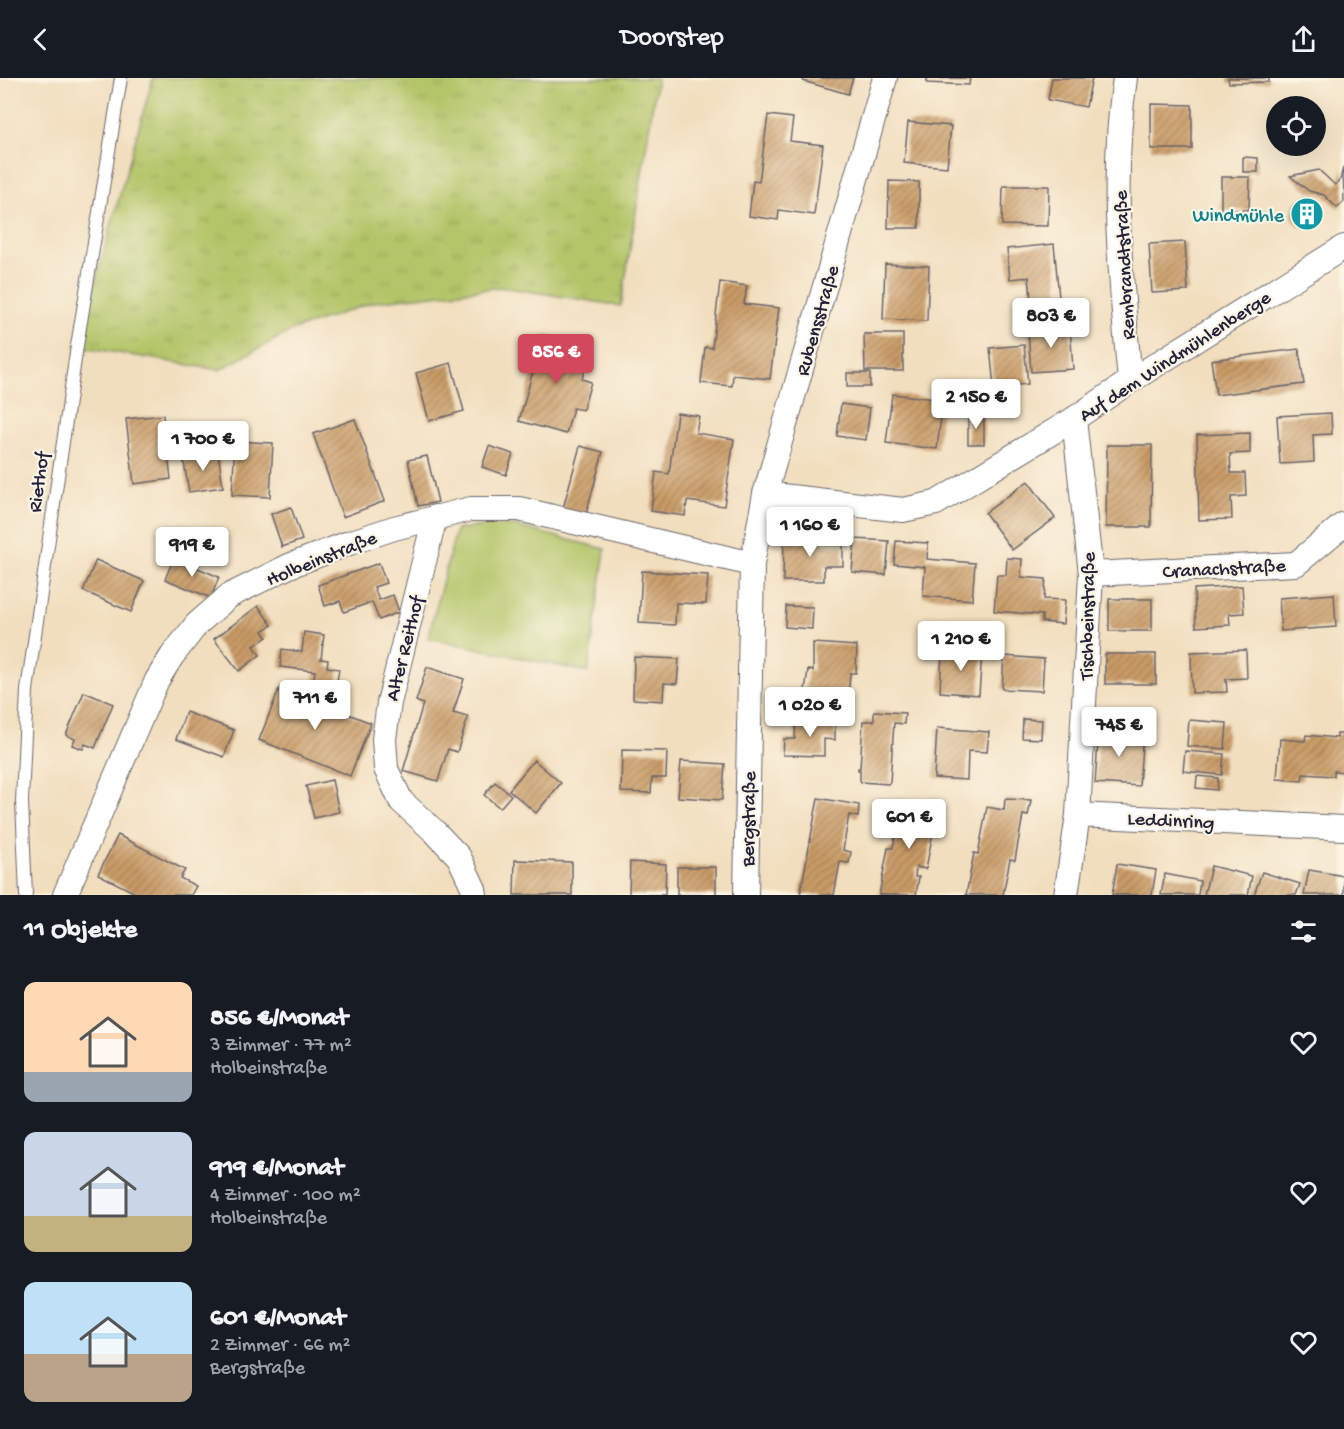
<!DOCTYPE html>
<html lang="de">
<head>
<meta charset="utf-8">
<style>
	:root { --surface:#171b24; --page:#20242c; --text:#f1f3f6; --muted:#9ea1a6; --accent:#d1495b }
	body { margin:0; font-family:"Gochi Hand",sans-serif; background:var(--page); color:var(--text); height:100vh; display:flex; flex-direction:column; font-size:22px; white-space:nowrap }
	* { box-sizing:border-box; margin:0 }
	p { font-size:20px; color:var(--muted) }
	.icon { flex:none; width:33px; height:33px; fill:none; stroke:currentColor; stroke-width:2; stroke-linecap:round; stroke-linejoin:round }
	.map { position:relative; height:817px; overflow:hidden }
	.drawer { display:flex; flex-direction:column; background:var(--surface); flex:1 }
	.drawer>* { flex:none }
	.fabs { position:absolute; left:1266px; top:18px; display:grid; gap:12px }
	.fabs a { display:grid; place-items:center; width:60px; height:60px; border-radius:50%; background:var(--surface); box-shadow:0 6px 24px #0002; font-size:30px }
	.price { position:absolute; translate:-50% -51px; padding:0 14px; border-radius:6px; background:#fff; color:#222; font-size:20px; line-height:39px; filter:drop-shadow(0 2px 3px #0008) }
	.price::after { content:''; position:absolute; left:50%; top:36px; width:18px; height:14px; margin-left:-9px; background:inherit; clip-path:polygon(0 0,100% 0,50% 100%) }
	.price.selected { background:var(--accent); color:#fff }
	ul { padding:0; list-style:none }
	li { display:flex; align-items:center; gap:18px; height:150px; padding:0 24px }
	li span { display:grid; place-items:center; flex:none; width:168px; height:120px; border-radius:12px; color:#555 }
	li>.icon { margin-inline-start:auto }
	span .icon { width:72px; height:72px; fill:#fffc; stroke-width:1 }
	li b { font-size:26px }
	h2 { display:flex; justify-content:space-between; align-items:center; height:72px; padding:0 24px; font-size:26px }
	header { display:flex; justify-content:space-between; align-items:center; height:78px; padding:0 24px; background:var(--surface); font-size:27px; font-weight:600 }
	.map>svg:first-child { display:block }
	.grass { fill:url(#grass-tufts); stroke:#6a7452; stroke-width:1.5 }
	.park { fill:#b3c568; stroke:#6a7452; stroke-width:1.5 }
	.building { fill:url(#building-hatch) }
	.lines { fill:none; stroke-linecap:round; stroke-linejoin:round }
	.service-casing { stroke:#6a6469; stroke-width:14 }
	.minor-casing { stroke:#6a6469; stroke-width:26 }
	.service { stroke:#fff; stroke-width:12 }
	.minor { stroke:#fff; stroke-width:24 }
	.labels { text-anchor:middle; stroke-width:4.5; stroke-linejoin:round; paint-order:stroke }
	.culture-label { font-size:20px; fill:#0d838f; stroke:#fcf5e5; text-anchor:end }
	.street-label { font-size:20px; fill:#22223b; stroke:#fcf5e5 }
</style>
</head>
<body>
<header><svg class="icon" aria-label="back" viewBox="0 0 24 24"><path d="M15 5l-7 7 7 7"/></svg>Doorstep<svg class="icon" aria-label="share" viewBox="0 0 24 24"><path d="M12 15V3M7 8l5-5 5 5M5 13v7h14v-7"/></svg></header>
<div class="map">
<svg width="1344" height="817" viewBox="0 0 1344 817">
	<defs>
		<pattern id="grass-tufts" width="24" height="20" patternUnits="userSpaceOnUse" patternTransform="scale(1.5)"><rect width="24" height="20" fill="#b3c568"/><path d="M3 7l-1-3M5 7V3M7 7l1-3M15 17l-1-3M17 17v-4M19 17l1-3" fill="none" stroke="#9aa95b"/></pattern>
		<pattern id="building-hatch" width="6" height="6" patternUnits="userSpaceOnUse" patternTransform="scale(1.5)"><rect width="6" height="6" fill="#c99b66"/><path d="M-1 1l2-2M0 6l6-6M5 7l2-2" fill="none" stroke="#a37e55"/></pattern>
	</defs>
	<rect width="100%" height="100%" fill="#fcf5e5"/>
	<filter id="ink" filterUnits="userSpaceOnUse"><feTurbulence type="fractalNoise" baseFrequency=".0167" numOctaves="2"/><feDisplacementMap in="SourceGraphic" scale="12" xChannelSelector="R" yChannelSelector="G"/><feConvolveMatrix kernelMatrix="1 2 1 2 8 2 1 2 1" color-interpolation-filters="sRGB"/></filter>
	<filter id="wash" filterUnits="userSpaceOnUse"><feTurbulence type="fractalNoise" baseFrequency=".008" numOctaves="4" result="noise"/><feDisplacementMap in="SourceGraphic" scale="24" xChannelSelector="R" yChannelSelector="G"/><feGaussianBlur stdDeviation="1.35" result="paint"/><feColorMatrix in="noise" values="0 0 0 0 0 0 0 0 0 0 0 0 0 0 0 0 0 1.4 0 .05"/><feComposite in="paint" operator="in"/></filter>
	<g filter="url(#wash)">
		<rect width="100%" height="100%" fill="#f1debe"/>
		<polygon class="grass" points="153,0 657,0 621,228 502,209 373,224 291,253 219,292 77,268"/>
		<polygon class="park" points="489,447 515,448 605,471 588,594 428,560 456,452"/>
		<g id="blocks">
			<g class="building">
				<polygon points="804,0 853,0 848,16 803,3"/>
				<polygon points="927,0 970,0 969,7 927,5"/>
				<polygon points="1052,0 1092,0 1086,29 1048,22"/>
				<polygon points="1228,0 1269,0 1269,4 1229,5"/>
				<polygon points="1151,26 1192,27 1192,71 1151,71"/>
				<polygon points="768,37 793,40 790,63 823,67 814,137 779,132 778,142 749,138 753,103 759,104"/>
				<polygon points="908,44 951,48 947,89 904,85"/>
				<polygon points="1243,79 1258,80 1258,94 1243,94"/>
				<polygon points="1343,90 1344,124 1337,130 1324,117 1309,113 1290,98 1319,92 1335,107 1340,102"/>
				<polygon points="1221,99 1250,99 1249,132 1221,132"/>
				<polygon points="889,103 919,104 919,150 888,150"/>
				<polygon points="1003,108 1049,108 1048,148 1002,147"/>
				<circle cx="1307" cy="135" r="15"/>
				<polygon points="1185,164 1188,213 1152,215 1149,166"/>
				<polygon points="1054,166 1059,219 1031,222 1029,199 1010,201 1007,171"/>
				<polygon points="885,186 929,188 927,243 883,241"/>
				<polygon points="720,204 747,208 744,226 779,230 770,301 733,297 732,308 701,305 705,269 712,270"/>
				<polygon points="1070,248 1073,291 1031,294 1028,252"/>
				<polygon points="864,256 903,256 903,293 865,293"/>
				<polygon points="543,257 591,270 582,301 591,304 583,332 573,330 566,356 519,343"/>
				<polygon points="1024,267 1028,306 994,309 990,270"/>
				<polygon points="1299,271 1304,306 1216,317 1211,282"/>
				<polygon points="451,285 464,333 429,343 416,295"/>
				<rect x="847" y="295" width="23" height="14"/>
				<polygon points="892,316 943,322 937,371 886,365"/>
				<polygon points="841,326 870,330 866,362 837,358"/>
				<polygon points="677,335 699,338 696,355 734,361 724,428 687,423 685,438 651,433 656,394 669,396"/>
				<polygon points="1331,335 1332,356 1313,357 1314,384 1280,386 1277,338"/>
				<polygon points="163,337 171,401 134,406 126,341"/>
				<rect x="968" y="338" width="16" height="28"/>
				<polygon points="355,341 385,423 343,439 313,356"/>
				<polygon points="1250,355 1250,375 1230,376 1231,395 1245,395 1246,418 1231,419 1232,441 1199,442 1197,357"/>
				<polygon points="235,363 273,365 270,419 232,417"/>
				<polygon points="1107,367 1152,367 1151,449 1106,449"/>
				<polygon points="489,368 513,376 506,397 482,389"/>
				<polygon points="580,368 603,374 585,440 562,434"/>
				<polygon points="218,374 223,409 189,414 183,379"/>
				<polygon points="427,378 438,424 418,428 408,382"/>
				<polygon points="1028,403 1055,440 1012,472 985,435"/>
				<polygon points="291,429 302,462 282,469 271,436"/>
				<polygon points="801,455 825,456 825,467 843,467 843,488 824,488 824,503 783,503 784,460 801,461"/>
				<polygon points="855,461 889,463 886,497 852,494"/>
				<polygon points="896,463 928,465 927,481 975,485 972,522 923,518 925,489 894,486"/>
				<polygon points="174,480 219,499 211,520 165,501"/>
				<polygon points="1007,480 1022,481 1021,499 1046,501 1044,521 1065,522 1063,546 1042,544 1042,537 994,533 997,497 1006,497"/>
				<polygon points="96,482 144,503 131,534 83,513"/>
				<polygon points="379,485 386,505 374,509 379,522 393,517 399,534 379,542 372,524 344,534 340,523 325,528 318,507"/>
				<polygon points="642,493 708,497 706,526 676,525 675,547 639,545"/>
				<polygon points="1242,508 1244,535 1229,536 1230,547 1196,549 1194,511"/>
				<polygon points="1334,516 1336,549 1281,553 1279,520"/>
				<rect x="1109" y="521" width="43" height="32"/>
				<polygon points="258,528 272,547 263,553 267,559 254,568 260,577 239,593 214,561"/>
				<polygon points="786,528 813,529 812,551 785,549"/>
				<polygon points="304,554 324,557 321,581 328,582 327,589 339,591 336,609 313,606 315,593 280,589 282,571 302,574"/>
				<polygon points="813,565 857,568 856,595 850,595 848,622 804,619 808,592 813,593"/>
				<polygon points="942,572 982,575 979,617 940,614"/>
				<polygon points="1246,572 1247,600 1226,601 1227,614 1192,615 1191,574"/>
				<rect x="1105" y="576" width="51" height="30"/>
				<polygon points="1004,578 1044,581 1042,613 1002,611"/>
				<polygon points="634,579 679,581 677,606 664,605 663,623 633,621"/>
				<polygon points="427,589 464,601 453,635 468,639 457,674 448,671 438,703 403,693 423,626 416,623"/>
				<polygon points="280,609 371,645 350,698 259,662"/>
				<polygon points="84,614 113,626 95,670 85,666 83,671 72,667 75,661 66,657"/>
				<polygon points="874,633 905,635 904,646 894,645 890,704 888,706 861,704 860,702 860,692 858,692 858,690 860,690 863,643 874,643"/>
				<polygon points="186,634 234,652 224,679 176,661"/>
				<polygon points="796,641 835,642 835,662 824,661 824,678 783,677 784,661 795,661"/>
				<polygon points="1023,641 1042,642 1041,661 1022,660"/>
				<polygon points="1189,642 1227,645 1225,671 1187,668"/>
				<polygon points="937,650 989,654 987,674 968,673 967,702 934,700"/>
				<polygon points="1099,651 1143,655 1139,708 1095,705"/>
				<polygon points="1337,656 1344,656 1344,694 1334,693 1334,698 1303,696 1302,703 1277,701 1280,661 1305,663 1306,657 1337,660"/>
				<polygon points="622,672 667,673 666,700 652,700 651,715 621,714"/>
				<polygon points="1185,673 1224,676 1222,697 1183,693"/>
				<polygon points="534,682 561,705 536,735 509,712"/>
				<polygon points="681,683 725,686 722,722 678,719"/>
				<polygon points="1197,698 1218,700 1217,712 1196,710"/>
				<polygon points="332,702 339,734 314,740 306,708"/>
				<polygon points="495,704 511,717 500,730 484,717"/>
				<polygon points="818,720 859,727 858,739 849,737 843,772 851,774 849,785 840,784 834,817 800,817"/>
				<polygon points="1005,721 1031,722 1028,738 1023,737 1015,782 1010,781 1003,817 966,817 974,775 978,776 987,729 1004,732"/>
				<polygon points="901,724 942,732 939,745 930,744 928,753 933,754 926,791 916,789 915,799 919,799 916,817 879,817 888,770 893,770"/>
				<polygon points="118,757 185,792 180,800 196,808 191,817 139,817 98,796"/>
				<polygon points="515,782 572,784 572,817 514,817"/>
				<polygon points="630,784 666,786 665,817 629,817"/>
				<polygon points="1117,786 1156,792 1152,817 1112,817"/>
				<polygon points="1211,788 1252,798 1248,817 1204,817"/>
				<rect x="677" y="789" width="39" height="28"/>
				<polygon points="1309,792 1344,798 1344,817 1304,817"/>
				<polygon points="1262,794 1300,806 1296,817 1254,817"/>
				<polygon points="1165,796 1200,803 1198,817 1161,817"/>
			</g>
		</g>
	</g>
	<g filter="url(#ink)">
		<use href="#blocks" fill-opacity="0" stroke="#6a6469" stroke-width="1.5"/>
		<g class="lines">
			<g class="service-casing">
				<polyline id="service" points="26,817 22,723 27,612 77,268 121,0"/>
			</g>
			<g class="minor-casing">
				<g id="minor">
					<path d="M 1125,0 C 1110,100 1121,203 1130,303"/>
					<polyline points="1074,341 1091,496 1078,737"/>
					<polyline points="765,416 903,432 936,425 1074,341 1130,303 1344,169"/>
					<polyline points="435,439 389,625 384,661 386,691 401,723 434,753 459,779 474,811 475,817"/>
					<polyline points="1091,496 1296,486 1344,446"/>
					<polyline points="65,817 157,602 172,578 197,546 229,518 289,488 349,465 394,450 471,431 519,431 752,486"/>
					<polyline points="746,817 752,486 765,416 885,0"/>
					<polyline points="1066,817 1078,737 1344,750"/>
				</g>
			</g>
			<use href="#service" class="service"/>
			<use href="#minor" class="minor"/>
		</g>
	</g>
	<defs>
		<g id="building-disc" transform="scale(1.725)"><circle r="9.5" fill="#0f9aa8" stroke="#fcf5e5"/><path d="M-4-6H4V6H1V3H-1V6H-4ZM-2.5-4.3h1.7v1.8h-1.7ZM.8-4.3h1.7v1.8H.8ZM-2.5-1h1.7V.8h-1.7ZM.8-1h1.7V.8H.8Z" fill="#fff"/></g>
	</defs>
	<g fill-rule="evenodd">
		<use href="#building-disc" x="1307" y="136"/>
	</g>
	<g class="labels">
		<g class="culture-label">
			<text x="1284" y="143">Windmühle</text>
		</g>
		<g class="street-label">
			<text transform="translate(1123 187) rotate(-93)" y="7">Rembrandtstraße</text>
			<text transform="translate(816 242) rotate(-74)" y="7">Rubensstraße</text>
			<text transform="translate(1174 277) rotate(-33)" y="7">Auf dem Windmühlenberge</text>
			<text transform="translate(37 404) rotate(-82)" y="7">Riethof</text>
			<text transform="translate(321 479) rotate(-22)" y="7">Holbeinstraße</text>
			<text transform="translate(1224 489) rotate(-3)" y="7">Cranachstraße</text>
			<text transform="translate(1086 538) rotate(-89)" y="7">Tischbeinstraße</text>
			<text transform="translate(403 570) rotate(-76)" y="7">Alter Reithof</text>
			<text transform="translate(747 741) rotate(-89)" y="7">Bergstraße</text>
			<text transform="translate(1171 741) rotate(3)" y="7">Leddinring</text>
		</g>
	</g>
</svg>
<div class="fabs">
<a><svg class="icon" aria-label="locate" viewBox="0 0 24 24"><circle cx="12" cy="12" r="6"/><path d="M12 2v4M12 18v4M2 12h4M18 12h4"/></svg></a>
</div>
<b class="price" style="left:1051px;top:271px">803 €</b>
<b class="price selected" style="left:556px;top:307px">856 €</b>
<b class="price" style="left:976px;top:352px">2 150 €</b>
<b class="price" style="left:203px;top:394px">1 700 €</b>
<b class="price" style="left:810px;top:480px">1 160 €</b>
<b class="price" style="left:192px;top:500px">919 €</b>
<b class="price" style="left:961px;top:594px">1 210 €</b>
<b class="price" style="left:315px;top:653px">711 €</b>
<b class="price" style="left:810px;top:660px">1 020 €</b>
<b class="price" style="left:1119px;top:680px">745 €</b>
<b class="price" style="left:909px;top:772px">601 €</b>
</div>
<section class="drawer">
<h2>11 Objekte<svg class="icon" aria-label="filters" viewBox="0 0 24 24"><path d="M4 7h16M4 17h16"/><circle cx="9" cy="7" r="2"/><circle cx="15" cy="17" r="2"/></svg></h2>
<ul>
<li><span style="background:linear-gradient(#ffd9b3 75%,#9aa5b1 0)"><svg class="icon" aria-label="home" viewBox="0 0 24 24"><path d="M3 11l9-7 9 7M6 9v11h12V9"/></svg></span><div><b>856 €/Monat</b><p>3 Zimmer · 77 m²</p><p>Holbeinstraße</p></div><svg class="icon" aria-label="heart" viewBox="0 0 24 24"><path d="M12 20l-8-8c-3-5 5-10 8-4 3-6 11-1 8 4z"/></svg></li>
<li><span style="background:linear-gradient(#c9d6e8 70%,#c2b280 0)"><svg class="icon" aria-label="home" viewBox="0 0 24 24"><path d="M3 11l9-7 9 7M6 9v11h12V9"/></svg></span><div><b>919 €/Monat</b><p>4 Zimmer · 100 m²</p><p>Holbeinstraße</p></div><svg class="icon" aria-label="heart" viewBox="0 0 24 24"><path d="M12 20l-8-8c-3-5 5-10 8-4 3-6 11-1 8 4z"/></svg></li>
<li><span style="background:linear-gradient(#bfe0f5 60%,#b9a48a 0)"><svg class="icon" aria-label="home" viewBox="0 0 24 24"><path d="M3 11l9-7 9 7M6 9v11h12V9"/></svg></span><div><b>601 €/Monat</b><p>2 Zimmer · 66 m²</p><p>Bergstraße</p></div><svg class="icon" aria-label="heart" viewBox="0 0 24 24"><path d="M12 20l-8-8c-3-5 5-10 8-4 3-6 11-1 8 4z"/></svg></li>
</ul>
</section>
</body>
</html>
